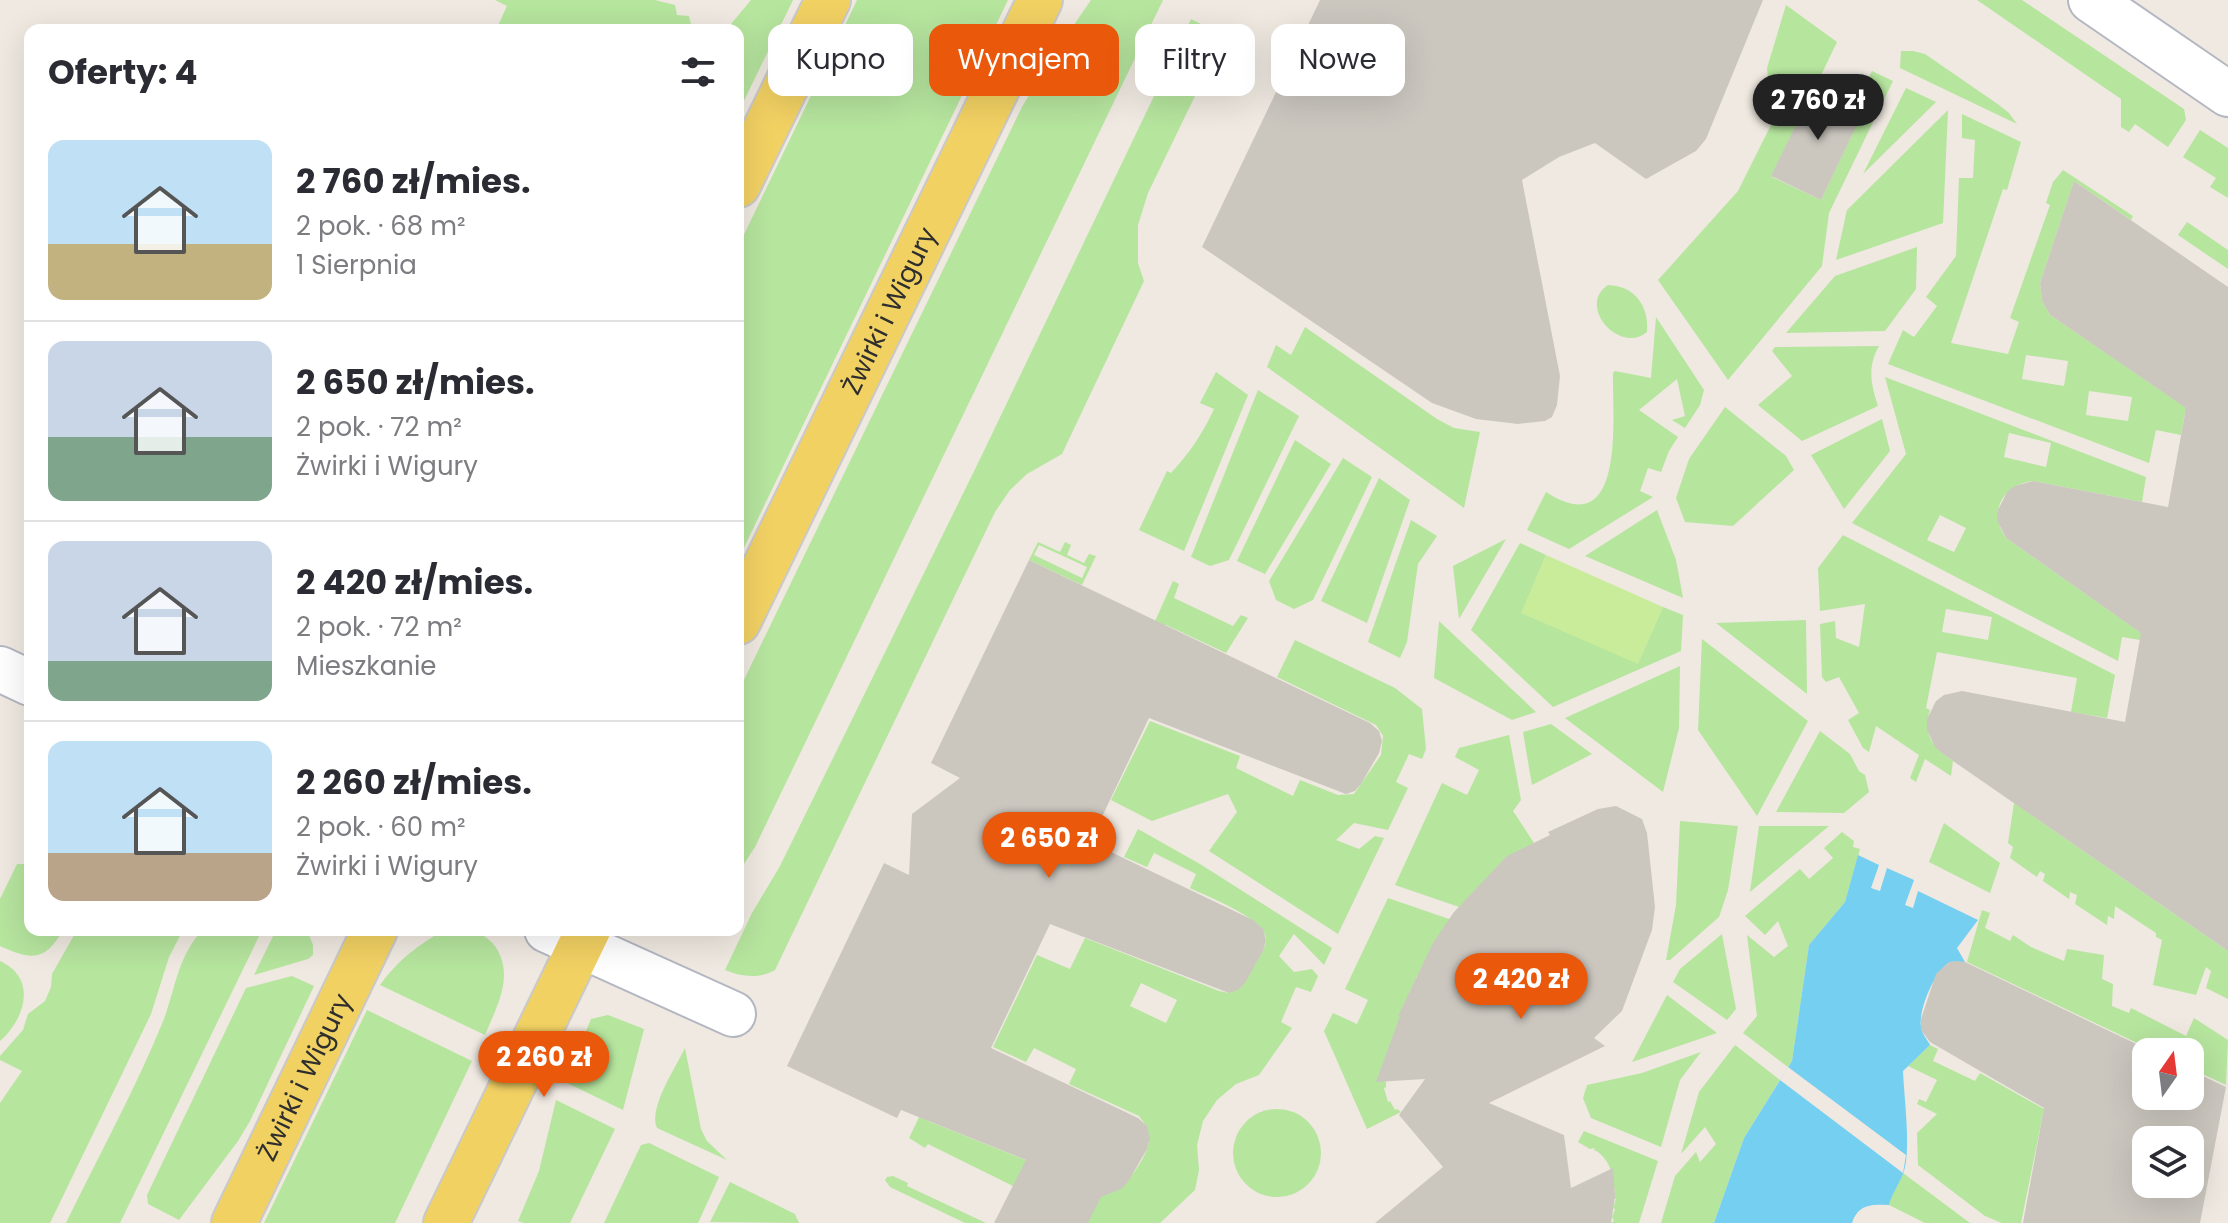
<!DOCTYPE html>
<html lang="pl">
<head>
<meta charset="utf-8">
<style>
	:root { --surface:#fff; --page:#f7f7f7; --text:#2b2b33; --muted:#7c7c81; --line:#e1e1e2; --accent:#ea580c }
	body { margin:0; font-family:Poppins,sans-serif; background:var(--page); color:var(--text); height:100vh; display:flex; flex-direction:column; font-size:30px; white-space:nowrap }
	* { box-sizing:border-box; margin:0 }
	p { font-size:26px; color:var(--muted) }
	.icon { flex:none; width:44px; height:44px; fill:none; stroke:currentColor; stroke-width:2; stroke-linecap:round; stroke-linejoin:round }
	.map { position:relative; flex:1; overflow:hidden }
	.details { position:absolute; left:24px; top:24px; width:720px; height:912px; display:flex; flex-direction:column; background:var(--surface); border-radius:16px; box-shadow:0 8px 32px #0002 }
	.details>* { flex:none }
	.banner { position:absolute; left:768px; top:24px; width:760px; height:72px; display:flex; gap:16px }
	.needle { width:52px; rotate:14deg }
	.buttons { position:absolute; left:2132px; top:1038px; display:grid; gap:16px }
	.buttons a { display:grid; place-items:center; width:72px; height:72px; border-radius:16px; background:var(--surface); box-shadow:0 8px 32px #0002; font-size:40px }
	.price { position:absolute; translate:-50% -68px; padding:0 18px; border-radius:28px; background:var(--accent); color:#fff; font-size:26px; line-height:52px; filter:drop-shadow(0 2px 4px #0008) }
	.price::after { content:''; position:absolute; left:50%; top:48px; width:24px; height:18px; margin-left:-12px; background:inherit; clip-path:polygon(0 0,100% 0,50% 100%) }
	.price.selected { background:#222; color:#fff }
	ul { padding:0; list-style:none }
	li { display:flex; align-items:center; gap:24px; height:200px; padding:0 24px }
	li+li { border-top:2px solid var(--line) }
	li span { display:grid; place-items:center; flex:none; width:224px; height:160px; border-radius:16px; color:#555 }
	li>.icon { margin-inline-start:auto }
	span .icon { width:96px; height:96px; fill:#fffc; stroke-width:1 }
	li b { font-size:34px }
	h2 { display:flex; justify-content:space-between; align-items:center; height:96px; padding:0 24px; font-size:34px }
	.chip { padding:0 28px; border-radius:16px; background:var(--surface); box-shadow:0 8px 32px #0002; font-size:28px; line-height:72px }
	.chip.selected { background:var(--accent); color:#fff }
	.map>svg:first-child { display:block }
	.green { fill:#b6e59e; fill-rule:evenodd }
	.pitch { fill:#c9ec9a }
	.water { fill:#75cff0 }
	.pier { fill:#efe9e1 }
	.building { fill:#cbc7bf; fill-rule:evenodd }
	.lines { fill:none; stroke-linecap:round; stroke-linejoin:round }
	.minor-casing { stroke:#b4b7c1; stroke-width:48 }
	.major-casing { stroke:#c9c9c9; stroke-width:48 }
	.minor { stroke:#fff; stroke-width:44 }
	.major { stroke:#f2d163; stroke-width:44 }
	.labels { text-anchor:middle; stroke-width:7; stroke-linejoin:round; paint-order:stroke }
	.street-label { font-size:26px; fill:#2e2e2e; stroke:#fff }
</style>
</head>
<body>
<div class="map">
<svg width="2228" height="1223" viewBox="0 0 2228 1223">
	<rect width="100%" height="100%" fill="#efe9e1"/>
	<g class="green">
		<polygon points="495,0 655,0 675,5 677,15 689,16 691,24 685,30 496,30 507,6"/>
		<polygon points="751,0 793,0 738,113 738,30 726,30"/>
		<polygon points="857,0 1008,0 738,560 738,247"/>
		<polygon points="1091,0 1163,0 755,847 738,873 738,692 1022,107 1048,63"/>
		<polygon points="1977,0 2022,0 2184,109 2186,120 2168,147 2135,124 2129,132 2121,127 2121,99"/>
		<polygon points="1786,5 1837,42 1772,177 1821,200 1875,86 1867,81 1872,71 1893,81 1829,213 1822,266 1728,380 1658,280 1738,191 1773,121 1767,68"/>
		<path d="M 1191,19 L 1207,27 L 1196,54 L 1212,61 L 1148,193 L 1138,225 L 1138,263 L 1144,281 L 1062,454 L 1027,474 L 1010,490 L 995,512 L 775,970 C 759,979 742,977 725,970 L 752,913 L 780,866 L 981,457 Z"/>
		<polygon points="1901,51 1913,51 1925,54 1999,105 2009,113 2017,124 1900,68"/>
		<polygon points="1906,88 1936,102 1863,174"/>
		<polygon points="1948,110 1943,223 1836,260 1847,210"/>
		<path d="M 1962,114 L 2021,142 L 2007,190 L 2003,189 L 1951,343 L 2008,354 L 2019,322 L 2010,318 L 2050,205 L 2046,203 L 2053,182 L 2063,170 L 2133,216 L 2131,220 L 2074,181 L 2040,283 L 2042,301 L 2050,315 L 2191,411 L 2185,413 L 2181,435 L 2156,430 L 2149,463 L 1888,364 L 1903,330 L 1914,337 L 1937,306 L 1926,297 L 1956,256 L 1959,178 L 1973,178 L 1975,140 L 1962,138 ZM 2026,355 L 2068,361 L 2064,386 L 2022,379 ZM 2089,391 L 2132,397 L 2128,421 L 2086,415 Z"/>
		<polygon points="2200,130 2228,148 2228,198 2210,187 2216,178 2183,157"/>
		<polygon points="2187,222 2228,250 2228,269 2178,235"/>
		<polygon points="1917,247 1916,289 1885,331 1786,333 1835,276"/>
		<path d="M 1608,285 C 1635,286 1649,306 1647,332 C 1620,355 1576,306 1608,285 Z"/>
		<path d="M 1656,317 L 1704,390 L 1700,405 L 1685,428 L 1672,420 L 1685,416 L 1677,379 L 1639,410 L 1678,437 L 1669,451 L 1661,472 L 1648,468 L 1640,491 L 1653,497 L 1569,549 L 1527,530 L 1546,492 C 1627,545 1612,415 1613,373 L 1615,371 L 1651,378 Z"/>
		<polygon points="1305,327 1437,419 1454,428 1480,432 1464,508 1267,367 1276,345 1291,355"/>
		<path d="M 1879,346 C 1867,367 1871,384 1878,406 L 1802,441 L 1758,405 L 1792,376 L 1772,351 L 1775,347 Z"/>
		<path d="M 1216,372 L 1248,395 L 1184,551 L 1139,530 L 1167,471 L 1171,473 C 1189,454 1203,433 1214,409 L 1200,403 Z"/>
		<path d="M 1885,377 L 2146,477 L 2142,502 L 2033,481 C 2002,485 1988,512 2006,538 L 2147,637 L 2140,640 L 2122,637 L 2118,661 L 1852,523 L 1906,454 ZM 2009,433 L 2051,443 L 2046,467 L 2004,457 ZM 1940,515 L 1966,528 L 1954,552 L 1927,540 Z"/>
		<polygon points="1258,390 1299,416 1229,560 1210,566 1191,557"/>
		<polygon points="1725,407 1786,456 1794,470 1733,526 1685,522 1676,498 1689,459"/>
		<polygon points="1882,419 1890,451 1844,509 1811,455"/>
		<polygon points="1295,440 1331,464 1265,574 1237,561"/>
		<polygon points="1343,458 1372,477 1313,600 1294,609 1276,600 1269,581"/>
		<polygon points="1379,478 1410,500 1367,623 1321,601"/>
		<polygon points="1657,510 1676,560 1683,598 1585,556"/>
		<polygon points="1411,520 1437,536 1418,564 1407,642 1400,658 1368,642"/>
		<path d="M 1843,535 L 2115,675 L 2107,718 L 2071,712 L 2077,678 L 1937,652 L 1926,708 L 1930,710 C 1922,734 1933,748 1953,761 L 1951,776 L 1925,759 L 1916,782 L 1910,778 L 1919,755 L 1876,726 L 1869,752 L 1863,748 L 1848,720 L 1859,713 L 1839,677 L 1826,682 L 1822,677 L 1820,624 L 1835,621 L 1836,638 L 1859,647 L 1865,604 L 1820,611 L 1818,568 ZM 1946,609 L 1992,617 L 1988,640 L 1942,632 Z"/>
		<polygon points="1506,539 1459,619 1453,566"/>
		<path d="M 1038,542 L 1060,552 L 1065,542 L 1071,545 L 1067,555 L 1084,563 L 1089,554 L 1096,556 L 1082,585 L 1029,560 ZM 1039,545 L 1087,567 L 1082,578 L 1034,555 Z"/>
		<polygon points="1520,543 1546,555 1522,613 1638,663 1663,607 1683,615 1681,651 1553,707 1471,630"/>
		<polygon points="1173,581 1179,584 1174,598 1233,626 1241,615 1248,618 1226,653 1166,625 1152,628"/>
		<polygon points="1806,620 1807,694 1716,623"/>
		<polygon points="1439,621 1536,712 1512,720 1434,678"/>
		<polygon points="1702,639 1808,721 1757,816 1698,730"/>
		<polygon points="1295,640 1395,688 1422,709 1426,749 1422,759 1409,754 1396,782 1408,788 1388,830 1354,823 1336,840 1359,849 1375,836 1384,838 1338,934 1209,851 1237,812 1228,794 1152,821 1111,800 1150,721 1240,756 1236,768 1293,796 1300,780 1338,795 1354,794 1381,755 1383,736 1376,725 1277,677"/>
		<polygon points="1680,666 1679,728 1663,792 1565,718"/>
		<polygon points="1551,724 1592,754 1532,785 1523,732"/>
		<polygon points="1820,731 1850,754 1859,771 1865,775 1869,792 1844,813 1776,812"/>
		<polygon points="1509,735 1521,800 1513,811 1534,843 1462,908 1395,885 1442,783 1467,795 1479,770 1455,757 1459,748"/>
		<polygon points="2014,803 2228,951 2228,999 2206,988 2211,971 2206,967 2196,995 2153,985 2162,940 2156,937 2156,933 2115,906 2114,919 2108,916 2107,925 2075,904 2077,895 2070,892 2069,899 2043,881 2045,874 2040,871 2037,877 2010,858 2013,847 2008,843"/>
		<polygon points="1680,821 1738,826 1728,890 1719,917 1670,960 1666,960 1676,905"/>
		<polygon points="1944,823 2000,863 1990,893 1929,862"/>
		<polygon points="1759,826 1829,826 1750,892"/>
		<path d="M 1138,829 L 1200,864 L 1332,948 L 1324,965 L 1294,934 L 1279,956 L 1294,972 L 1312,969 L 1318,976 L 1311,992 L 1296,987 L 1281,1022 L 1292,1028 L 1259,1075 L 1236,1084 L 1217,1100 L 1203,1121 L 1197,1145 L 1199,1170 L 1195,1190 L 1160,1223 L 1088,1223 L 928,1144 L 925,1148 L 909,1138 L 924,1107 L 925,1119 L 928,1121 L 1103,1191 L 1113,1192 C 1127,1186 1148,1156 1149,1140 C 1150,1130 1145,1124 1139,1116 L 1069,1084 L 1076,1069 L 1034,1048 L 1026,1062 L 993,1047 L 1037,955 L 1070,969 L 1085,938 L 1219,991 L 1229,993 C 1245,983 1248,977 1257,961 C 1261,954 1266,947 1266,938 C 1264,918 1208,897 1190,888 L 1196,874 L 1154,853 L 1147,867 L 1124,857 ZM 1141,983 L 1177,1000 L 1166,1023 L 1130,1006 Z"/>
		<polygon points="1842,832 1854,841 1853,847 1860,849 1845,902 1809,945 1792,1061 1788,1067 1743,1033 1757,1016 1747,935 1774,957 1788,946 1778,921 1765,935 1745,916 1800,869 1809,879 1833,858 1824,848"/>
		<path d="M 17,864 L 26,864 L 30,869 L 30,930 L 63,930 C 45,962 31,960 0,946 L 0,899 Z"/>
		<polygon points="1388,898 1452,920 1423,969 1419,971 1421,973 1416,977 1417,982 1411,989 1400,1016 1402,1017 1397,1025 1399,1026 1384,1081 1386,1082 1386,1087 1384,1088 1388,1102 1390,1101 1395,1110 1397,1109 1401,1112 1367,1129 1324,1031 1333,1013 1357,1024 1368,1000 1345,989"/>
		<polygon points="1982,910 1990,913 1985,928 2010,941 2013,935 2031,947 2064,961 2067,949 2104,955 2102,979 2113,984 2112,1006 2129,1013 2131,1008 2186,1036 2194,1018 2228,1040 2226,1085 2190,1068 2192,1053 2175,1040 2168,1052 2156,1052 1967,962"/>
		<polygon points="77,930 183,930 169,957 151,1014 50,1223 0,1223 0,1103 22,1071 0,1060 0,1056 23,1030 28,1014 45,1001 51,987 52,974"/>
		<path d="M 203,930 L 262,930 L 120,1223 L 66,1223 C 99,1155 136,1088 164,1019 C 175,989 179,953 203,930 Z"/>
		<polygon points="276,930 307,930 313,945 313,955 308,959 254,975"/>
		<path d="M 444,930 C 452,930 461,929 469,930 C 479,932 489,938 495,946 C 515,975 497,1006 485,1035 L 380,985 C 398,960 418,945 444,930 Z"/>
		<polygon points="1722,934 1736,1009 1727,1020 1673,982 1680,969"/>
		<path d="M 0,961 C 37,978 26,1018 0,1041 Z"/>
		<polygon points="292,976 314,986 250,1121 238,1141 179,1220 148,1204 147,1195 246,988"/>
		<polygon points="1667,995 1717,1033 1632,1062"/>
		<polygon points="367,1010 472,1061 395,1223 264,1223"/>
		<polygon points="608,1015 644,1029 623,1110 565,1082 591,1019"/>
		<polygon points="1735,1045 1780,1080 1744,1138 1714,1223 1661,1223 1675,1176 1696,1152 1700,1162 1716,1144 1705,1127 1681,1154 1699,1092"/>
		<polygon points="1930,1045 1938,1049 1933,1061 1975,1081 1980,1073 2044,1109 2021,1223 2002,1223 1985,1216 1918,1165 1917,1133 1937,1114 1917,1104 1919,1099 1926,1102 1937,1080 1908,1066"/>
		<path d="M 685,1048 L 701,1129 L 707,1141 L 727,1160 L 657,1128 C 648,1108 676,1067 685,1048 Z"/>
		<polygon points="1701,1052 1680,1080 1661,1147 1591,1118 1583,1098 1587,1085 1642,1073"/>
		<polygon points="556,1100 615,1129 570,1223 524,1223 518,1221 539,1171"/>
		<circle cx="1277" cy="1153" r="44"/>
		<path d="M 1584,1131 L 1658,1161 L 1639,1223 L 1611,1223 L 1614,1221 L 1612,1217 L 1615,1209 L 1613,1208 L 1616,1199 L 1613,1198 L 1615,1189 L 1613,1188 C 1615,1175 1607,1155 1594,1150 L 1595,1148 L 1590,1149 L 1578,1142 Z"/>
		<polygon points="649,1143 719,1177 698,1223 604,1223 641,1145"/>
		<polygon points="1903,1173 1970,1223 1925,1223 1889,1205 1893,1189"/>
		<polygon points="893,1176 908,1183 907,1186 986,1223 965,1223 890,1187 885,1180 887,1177"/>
		<polygon points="730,1182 795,1214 799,1223 710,1222"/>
	</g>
	<polygon class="pitch" points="1546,555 1663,607 1638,664 1521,613"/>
	<path class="water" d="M 1858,855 L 1879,865 L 1871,888 L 1880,891 L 1887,868 L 1914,880 L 1905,905 L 1913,908 L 1918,891 L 1978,920 L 1957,948 L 1965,962 L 1950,962 C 1935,970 1918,1010 1921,1027 C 1922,1034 1927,1039 1930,1045 L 1903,1071 C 1904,1097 1911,1148 1904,1171 C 1900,1183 1892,1193 1889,1205 C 1872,1204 1858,1204 1852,1223 L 1714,1223 L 1744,1138 L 1792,1061 L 1809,945 L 1845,902 Z"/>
	<polygon class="pier" points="1788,1067 1906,1155 1903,1173 1780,1080"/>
	<g class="building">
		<polygon points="1320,0 1763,0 1706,139 1696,151 1646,179 1595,143 1559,157 1522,180 1560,376 1557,405 1552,417 1545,421 1518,424 1476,419 1432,403 1202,247"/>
		<polygon points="1816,84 1865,108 1821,200 1771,176"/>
		<polygon points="2074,181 2228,287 2228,951 1943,754 1935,747 1927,730 1927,719 1936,701 1944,695 1962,691 2125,722 2141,633 2006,538 1997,520 1998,510 2007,492 2015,486 2033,481 2168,507 2186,408 2050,315 2042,301 2040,283"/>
		<polygon points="1029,560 1370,723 1379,731 1382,741 1379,753 1361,784 1355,791 1346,794 1149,718 1090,842 1253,920 1263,929 1266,940 1263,951 1245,983 1238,990 1229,993 1050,924 991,1048 1138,1118 1147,1126 1150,1138 1147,1149 1128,1182 1121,1189 1101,1197 1088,1223 994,1223 1026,1160 901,1110 897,1118 787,1066 884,863 909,875 912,814 960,778 931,763"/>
		<polygon points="1616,806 1642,819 1647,833 1655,907 1652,930 1622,1011 1594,1038 1605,1046 1489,1103 1564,1135 1571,1188 1613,1168 1615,1197 1611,1223 1375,1223 1443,1167 1399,1115 1425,1079 1376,1082 1400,1016 1398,1016 1433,943 1454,912 1507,856 1550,835 1548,832 1598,809"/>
		<path d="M 1957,961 L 1965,962 L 2153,1052 L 2146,1052 L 2146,1096 L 2190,1096 L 2190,1070 L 2226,1087 L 2200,1223 L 2023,1223 L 2044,1108 L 1930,1042 L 1921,1030 L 1921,1019 L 1936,974 L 1949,962 ZM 2146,1140 L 2190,1140 L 2190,1184 L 2146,1184 Z"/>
	</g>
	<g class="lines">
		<g class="minor-casing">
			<g id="minor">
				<polyline points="2091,0 2228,94"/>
				<polyline points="0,669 30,683"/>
				<polyline points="547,930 733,1014"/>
			</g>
		</g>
		<g class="major-casing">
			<g id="major">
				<polyline points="738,185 828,0"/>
				<path id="s1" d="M 738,622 L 1040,0"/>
				<path id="s2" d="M 234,1223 L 375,930"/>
				<polyline points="446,1223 588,930"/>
			</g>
		</g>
		<use href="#minor" class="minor"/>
		<use href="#major" class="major"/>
	</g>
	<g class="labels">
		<g class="street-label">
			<text dy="9" stroke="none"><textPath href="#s1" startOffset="346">Żwirki i Wigury</textPath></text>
			<text dy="9" stroke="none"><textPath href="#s2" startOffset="162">Żwirki i Wigury</textPath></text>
		</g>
	</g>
</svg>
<div class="buttons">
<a><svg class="needle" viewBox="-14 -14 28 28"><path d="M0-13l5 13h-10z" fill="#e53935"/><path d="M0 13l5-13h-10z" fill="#7c7c81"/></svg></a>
<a><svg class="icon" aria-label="layers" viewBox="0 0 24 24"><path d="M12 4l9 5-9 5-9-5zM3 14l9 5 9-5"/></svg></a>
</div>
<b class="price selected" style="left:1818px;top:142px">2 760 zł</b>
<b class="price" style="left:1049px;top:880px">2 650 zł</b>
<b class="price" style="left:1521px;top:1021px">2 420 zł</b>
<b class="price" style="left:544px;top:1099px">2 260 zł</b>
<div class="banner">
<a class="chip">Kupno</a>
<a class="chip selected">Wynajem</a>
<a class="chip">Filtry</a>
<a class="chip">Nowe</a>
</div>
<section class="details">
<h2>Oferty: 4<svg class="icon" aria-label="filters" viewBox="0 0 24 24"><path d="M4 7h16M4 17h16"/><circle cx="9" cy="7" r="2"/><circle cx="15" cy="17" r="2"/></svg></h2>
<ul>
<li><span style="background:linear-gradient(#bfe0f5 65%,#c2b280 0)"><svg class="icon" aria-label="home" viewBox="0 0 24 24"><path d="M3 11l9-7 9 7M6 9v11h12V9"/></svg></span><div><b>2 760 zł/mies.</b><p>2 pok. · 68 m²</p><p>1 Sierpnia</p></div></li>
<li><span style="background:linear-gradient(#c9d6e8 60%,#7fa58c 0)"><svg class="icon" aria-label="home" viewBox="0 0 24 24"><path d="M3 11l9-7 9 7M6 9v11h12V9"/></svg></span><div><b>2 650 zł/mies.</b><p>2 pok. · 72 m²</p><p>Żwirki i Wigury</p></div></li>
<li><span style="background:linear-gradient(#c9d6e8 75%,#7fa58c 0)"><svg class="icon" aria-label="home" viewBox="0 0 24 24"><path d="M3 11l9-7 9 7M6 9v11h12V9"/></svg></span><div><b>2 420 zł/mies.</b><p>2 pok. · 72 m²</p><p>Mieszkanie</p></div></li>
<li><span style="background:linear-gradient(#bfe0f5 70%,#b9a48a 0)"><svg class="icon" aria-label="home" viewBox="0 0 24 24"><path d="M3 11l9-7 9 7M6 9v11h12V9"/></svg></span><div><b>2 260 zł/mies.</b><p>2 pok. · 60 m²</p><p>Żwirki i Wigury</p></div></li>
</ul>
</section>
</div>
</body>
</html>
